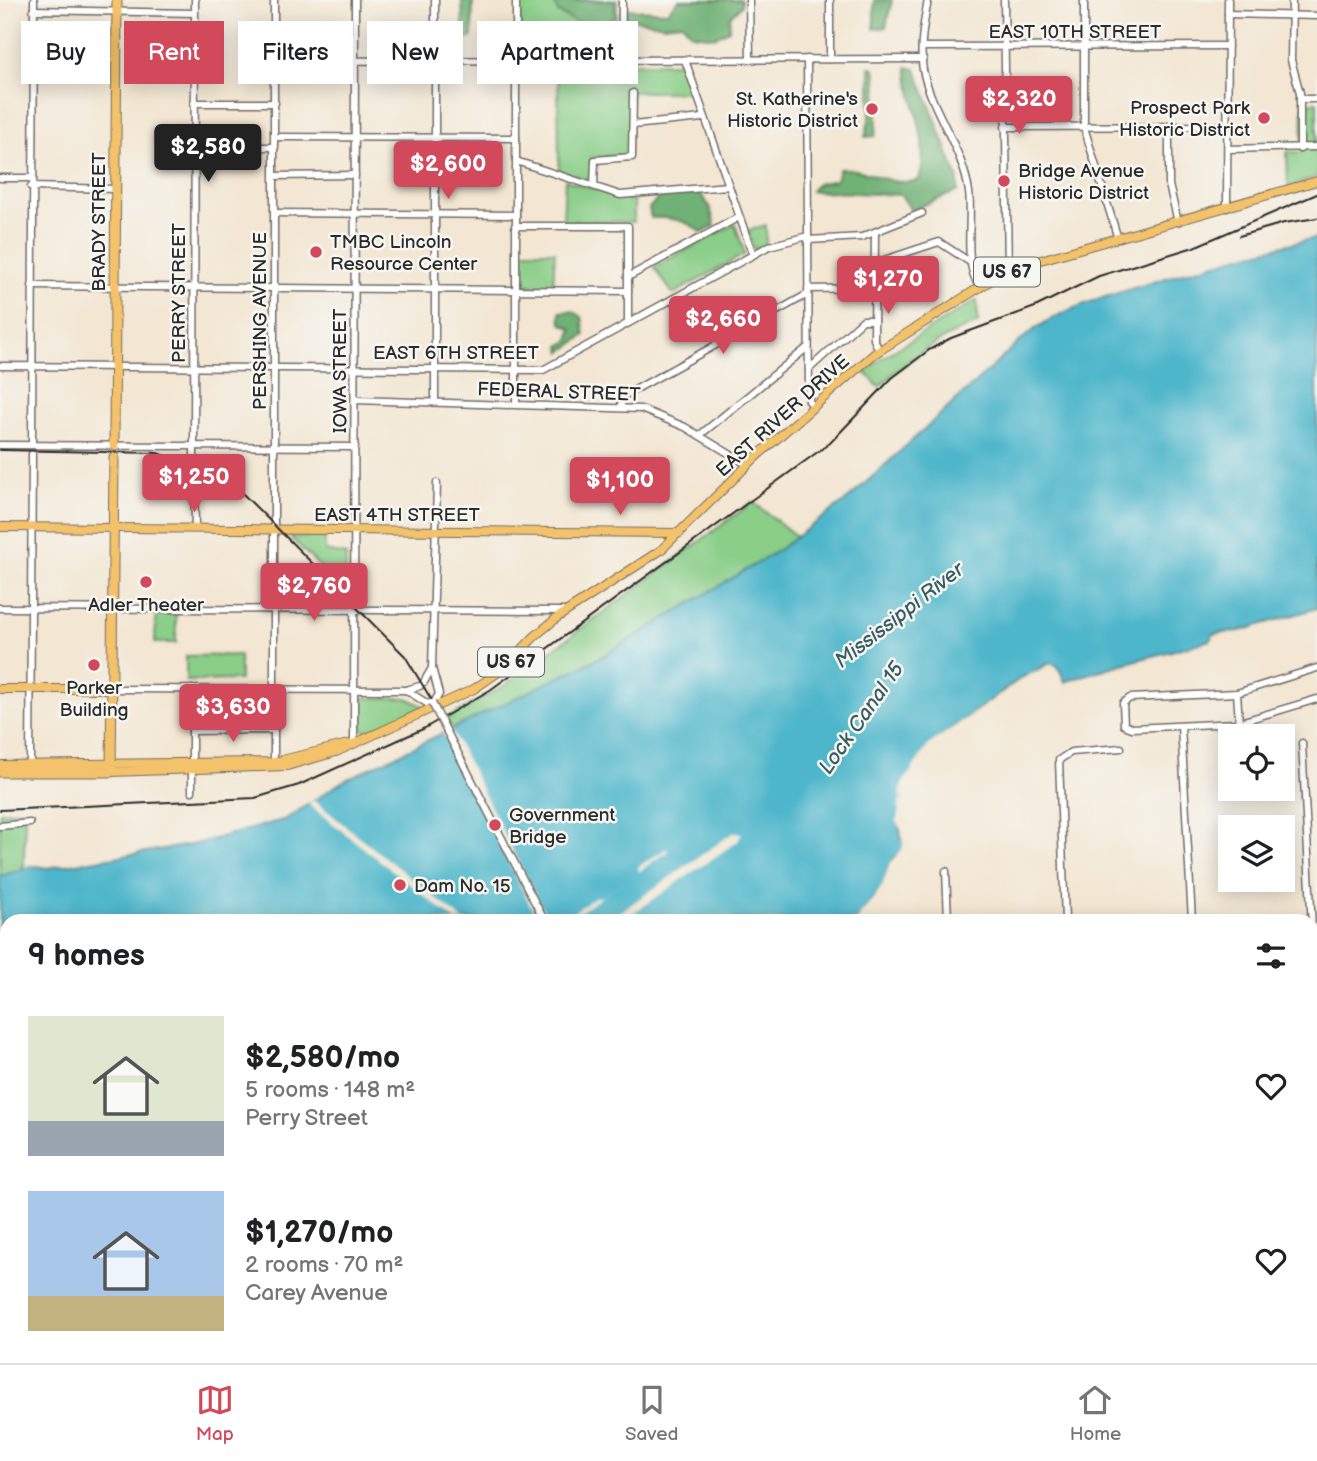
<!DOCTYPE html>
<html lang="en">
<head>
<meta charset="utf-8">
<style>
	:root { --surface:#fff; --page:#f6f6f6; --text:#202124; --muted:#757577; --line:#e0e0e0; --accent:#d1495b }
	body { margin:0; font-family:"Balsamiq Sans",sans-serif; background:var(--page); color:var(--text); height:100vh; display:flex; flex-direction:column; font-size:26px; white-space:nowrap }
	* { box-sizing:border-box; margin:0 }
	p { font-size:23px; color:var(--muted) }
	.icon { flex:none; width:38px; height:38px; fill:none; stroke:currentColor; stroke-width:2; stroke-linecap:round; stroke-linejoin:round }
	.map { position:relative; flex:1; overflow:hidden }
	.side { position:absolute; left:0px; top:914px; width:1318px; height:450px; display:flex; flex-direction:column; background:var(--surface); border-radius:21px 21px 0 0; box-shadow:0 4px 18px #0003 }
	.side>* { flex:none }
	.hud { position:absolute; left:21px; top:21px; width:700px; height:63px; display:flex; gap:14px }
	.buttons { position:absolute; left:1218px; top:724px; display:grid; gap:14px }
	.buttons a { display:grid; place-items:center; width:77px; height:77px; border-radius:0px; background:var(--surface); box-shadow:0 4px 18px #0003; font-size:35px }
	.price { position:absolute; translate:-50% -60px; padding:0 16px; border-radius:7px; background:var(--accent); color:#fff; font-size:23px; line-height:46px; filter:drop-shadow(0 2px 4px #0008) }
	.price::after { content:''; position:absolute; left:50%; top:42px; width:21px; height:16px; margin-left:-10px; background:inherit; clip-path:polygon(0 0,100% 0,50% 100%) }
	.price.active { background:#222; color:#fff }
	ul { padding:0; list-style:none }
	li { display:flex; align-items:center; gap:21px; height:175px; padding:0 28px }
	li span { display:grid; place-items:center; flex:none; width:196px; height:140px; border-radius:0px; color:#555 }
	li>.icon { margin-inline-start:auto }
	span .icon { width:84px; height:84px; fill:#fffc; stroke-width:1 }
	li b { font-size:30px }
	h2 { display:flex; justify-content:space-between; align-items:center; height:84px; padding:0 28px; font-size:30px }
	.tag { padding:0 24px; border-radius:0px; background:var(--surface); box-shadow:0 4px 18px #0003; font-size:24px; line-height:63px }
	.tag.active { background:var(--accent); color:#fff }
	.menu { display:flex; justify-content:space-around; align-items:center; height:98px; border-top:2px solid var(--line); background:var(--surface); font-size:19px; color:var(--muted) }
	.menu a { display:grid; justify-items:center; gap:4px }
	.menu .active { color:var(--accent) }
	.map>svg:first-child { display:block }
	.green { fill:#8ace88; stroke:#5a7c5a; stroke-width:2 }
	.forest { fill:#6fb174; stroke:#4d6e50; stroke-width:2 }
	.water { fill:#4db6ca; stroke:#3c707a; stroke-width:2 }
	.pier { fill:#f3e6d2 }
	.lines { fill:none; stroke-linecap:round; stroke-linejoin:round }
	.minor-casing { stroke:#716c65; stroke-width:9 }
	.major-casing { stroke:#716c65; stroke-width:10 }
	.highway-casing { stroke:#716c65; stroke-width:11 }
	.minor { stroke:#fff; stroke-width:6 }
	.major { stroke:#f4c26a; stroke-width:8 }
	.highway { stroke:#f4c26a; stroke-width:9 }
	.rail { stroke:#2b2b2b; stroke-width:2 }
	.minor-bridge-casing { stroke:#716c65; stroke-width:9; stroke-linecap:butt }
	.minor-bridge { stroke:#fff; stroke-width:6 }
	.poi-dot { fill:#d1495b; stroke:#f6f6f2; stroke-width:2.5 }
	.labels { text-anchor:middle; stroke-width:5; stroke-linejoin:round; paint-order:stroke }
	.shield { fill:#f6f6f2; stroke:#686867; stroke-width:2 }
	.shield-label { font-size:18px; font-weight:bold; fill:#2b2b2b }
	.street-label { font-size:19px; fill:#2b2b2b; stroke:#f6f6f2 }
	.poi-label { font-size:19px; fill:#2b2b2b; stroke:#f6f6f2; text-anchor:start }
	.water-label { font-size:21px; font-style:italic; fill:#375c63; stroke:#f6f6f2 }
</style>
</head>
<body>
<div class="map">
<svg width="1317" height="1363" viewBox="0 0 1317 1363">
	<rect width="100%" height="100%" fill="#f6f6f2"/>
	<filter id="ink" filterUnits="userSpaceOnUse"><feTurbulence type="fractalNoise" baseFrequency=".0143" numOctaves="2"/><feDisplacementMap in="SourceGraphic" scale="14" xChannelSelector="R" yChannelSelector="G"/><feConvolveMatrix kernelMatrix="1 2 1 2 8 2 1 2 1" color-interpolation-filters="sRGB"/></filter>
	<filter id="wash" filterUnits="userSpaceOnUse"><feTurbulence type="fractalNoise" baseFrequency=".00686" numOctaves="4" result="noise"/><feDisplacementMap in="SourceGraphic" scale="28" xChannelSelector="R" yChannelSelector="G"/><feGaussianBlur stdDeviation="1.57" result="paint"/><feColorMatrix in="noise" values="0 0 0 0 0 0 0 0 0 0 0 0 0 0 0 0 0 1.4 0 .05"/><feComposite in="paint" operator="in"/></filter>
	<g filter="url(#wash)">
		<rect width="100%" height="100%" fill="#f3e6d2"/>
		<g class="green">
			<polygon points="519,0 617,0 617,56 520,56"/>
			<polygon points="680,63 690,92 631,92 629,155 592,158 592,182 559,171 558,64"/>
			<polygon points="1317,102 1317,177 1288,187 1287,152 1302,152 1303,106 1305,103"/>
			<polygon points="440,141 455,141 454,173 440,173"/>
			<polygon points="565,180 634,201 634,222 563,221"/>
			<polygon points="735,224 745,254 673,294 654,267"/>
			<polygon points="766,225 766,245 754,250 747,231"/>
			<polygon points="520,251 555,251 553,286 520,286"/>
			<path d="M 977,300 L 978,323 C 940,337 908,359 879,387 L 865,372 L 882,358 Z"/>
			<polygon points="753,502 797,537 774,553 601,657 452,730 446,719 502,687"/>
			<polygon points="290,537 325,537 325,551 346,555 346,593"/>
			<polygon points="156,614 176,614 176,643 155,643"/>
			<polygon points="240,655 240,680 186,681 186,656"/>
			<polygon points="362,698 407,698 425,707 366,732 362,727"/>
			<polygon points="25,810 24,865 18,872 0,876 0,812"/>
			<polygon points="287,1356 425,1356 446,1363 331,1363"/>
			<polygon points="830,1356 1254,1356 1267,1363 848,1363"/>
		</g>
		<g class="forest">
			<polygon points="462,0 473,0 472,37 467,39 463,34"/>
			<polygon points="554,0 614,1 615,16 597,32 558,13"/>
			<polygon points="679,0 741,0 741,6 730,17 729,30 715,37 692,34 682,23 664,25 626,18 627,9 667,12"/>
			<polygon points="874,0 892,0 886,27 874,29"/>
			<path d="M 870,67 L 875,68 C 877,79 878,126 875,136 L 865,137 L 870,116 Z"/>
			<path d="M 907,67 L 916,69 L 958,179 L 958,191 L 911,210 L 901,195 L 811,191 L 817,184 L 836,180 L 839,169 C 867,166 889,189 919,180 C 931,140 911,107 907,67 Z"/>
			<path d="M 700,193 L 710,207 L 715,226 L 702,233 C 687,220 670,217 651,218 L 649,208 L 660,196 Z"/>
			<polygon points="572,311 582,317 585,335 562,352 560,346 569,341 572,329 561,323 560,312"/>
		</g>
		<g class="water">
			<path d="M 1317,238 L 1317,608 L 1240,631 L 1213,634 L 1210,640 C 1161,655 1113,664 1065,682 L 1058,666 L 1050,663 L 1021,678 L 930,744 L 903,785 L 898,822 L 904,847 L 889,865 L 883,886 L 856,920 L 7,920 L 7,1287 L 0,1287 L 0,876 C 17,872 30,862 47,868 L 196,844 L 286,819 L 343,781 L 601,657 L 774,553 L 847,500 L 1026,336 C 1062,307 1106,297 1150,283 C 1205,266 1260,249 1317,238 Z"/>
			<polygon points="425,1356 917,1356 922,1363 446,1363"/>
		</g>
		<g class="pier">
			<polygon points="1040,667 929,748 908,780 902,797 900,820 907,846 890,868 884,887 873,905 855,920 870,903 882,886 889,865 903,847 902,829 897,822 901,791 904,781 929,744"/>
			<polygon points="450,727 548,920 538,920 442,731"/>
			<polygon points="313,800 463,920 455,920 308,804"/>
			<polygon points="733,833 742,833 738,841 623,920 609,920"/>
			<polygon points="668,848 667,852 568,920 574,916 574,912 595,897 601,897 638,872 639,866"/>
		</g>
	</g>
	<g filter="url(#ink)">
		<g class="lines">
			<g class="minor-casing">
				<g id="minor">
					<polyline points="435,0 435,401"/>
					<polyline points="749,0 750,59"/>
					<polyline points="830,0 830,59"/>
					<path d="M 928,0 C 924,22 919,48 923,70 C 932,113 963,148 969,192 C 973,223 962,261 980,288"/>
					<polyline points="1004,0 1008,271"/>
					<polyline points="1084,0 1084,127 1118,239"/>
					<polyline points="1292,0 1291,60 1300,93 1300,149"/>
					<polyline points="33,10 194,13"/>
					<polyline points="1228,14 1317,16"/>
					<polyline points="922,47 1228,46"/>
					<polyline points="807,59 809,401 813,406"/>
					<polyline points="685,60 753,255"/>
					<polyline points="275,61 923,59"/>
					<polyline points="621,61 622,0"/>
					<polyline points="1300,99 1317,99"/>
					<polyline points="194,103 275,103"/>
					<polyline points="633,125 703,118"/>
					<polyline points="1169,126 1169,185 1178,222"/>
					<polyline points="1005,127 1227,126"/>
					<polyline points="275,137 516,138"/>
					<polyline points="194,147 275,147"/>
					<polyline points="1228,149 1317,147"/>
					<polyline points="516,161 620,195 728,186"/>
					<polyline points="275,176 355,175"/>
					<polyline points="0,178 31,178"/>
					<polyline points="594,186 595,160 632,157 633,93"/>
					<polyline points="31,187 116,189"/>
					<polyline points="1227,208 1228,0"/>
					<polyline points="275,213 516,215"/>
					<polyline points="515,226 628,226 628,323"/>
					<polyline points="875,232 874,339 879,351"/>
					<polyline points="808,240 862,237 922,213"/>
					<polyline points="875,263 939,242 970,262"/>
					<polyline points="628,277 739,217"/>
					<polyline points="32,286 628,291"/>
					<polyline points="808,289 874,288"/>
					<polyline points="0,366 543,370 769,246 808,236"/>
					<polyline points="809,369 863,320 874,320"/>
					<polyline points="355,400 641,409 685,427 748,465"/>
					<polyline points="516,403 516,0"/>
					<polyline points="621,406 622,397 808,294"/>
					<polyline points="700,435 808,347"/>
					<polyline points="0,445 355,447"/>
					<polyline points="32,445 34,0"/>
					<polyline points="194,460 195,0"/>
					<polyline points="194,469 195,528"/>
					<polyline points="0,608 567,611"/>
					<polyline points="1317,668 1237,693 1130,698 1123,703 1124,725 1132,728 1237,723 1317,699"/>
					<polyline points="424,682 432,668"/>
					<polyline points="113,689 406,690 420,686"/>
					<polyline points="192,689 192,791"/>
					<polyline points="406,690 428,704 435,701 439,694 432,668 437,483"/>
					<polyline points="1237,693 1239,722"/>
					<polyline points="1181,726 1192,920"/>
					<polyline points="192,731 274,730"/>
					<polyline points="354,743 355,0"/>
					<polyline points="1302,743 1312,927 1317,927"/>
					<polyline points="274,765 274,0"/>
					<polyline points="30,767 32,454"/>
					<polyline points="0,826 30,823"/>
					<polyline points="946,871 948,920"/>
					<polyline points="1065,920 1059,760 1071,752 1121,748"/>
					<polyline points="1311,961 1317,961"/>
					<polyline points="1311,1115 1317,1115"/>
					<polyline points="1311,1225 1317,1225"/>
					<polyline points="1274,1356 1294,1360 1317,1360"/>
					<polyline points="582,1363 586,1356"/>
				</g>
			</g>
			<g class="major-casing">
				<g id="major">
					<polyline points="0,527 680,533"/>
					<polyline points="0,689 113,689"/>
					<polyline points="0,765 274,762 348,744"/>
					<polyline points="111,772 287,766 336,752 474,689 503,669 535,636 558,617 661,550 757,456 874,354 993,279 1030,263 1317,181"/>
					<polyline points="0,1361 250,1363"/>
				</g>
			</g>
			<g class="highway-casing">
				<g id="highway">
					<polyline points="114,445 117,0"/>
					<polyline points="0,772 111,772 114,457"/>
				</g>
			</g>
			<use href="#minor" class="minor"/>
			<use href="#major" class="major"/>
			<use href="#highway" class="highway"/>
			<g class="rail">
				<polyline points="1239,236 1284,223 1317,218"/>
				<polyline points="0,450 157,453 203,468 243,494 405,656 442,717 545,920"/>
				<polyline points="0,810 255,798 299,785 425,728 490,690 830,443 892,378 929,350 951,338 1035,307 1099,276 1194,247 1317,194"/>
				<polyline points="1311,1122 1317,1122"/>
				<polyline points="0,1353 7,1352"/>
				<polyline points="225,1356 306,1363"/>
				<polyline points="765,1356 769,1363"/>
			</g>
			<g class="minor-bridge-casing">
				<polyline id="minor-bridge" points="432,703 544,920"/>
			</g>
			<use href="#minor-bridge" class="minor-bridge"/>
		</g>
	</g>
	<g class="poi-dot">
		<circle cx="872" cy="109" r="7"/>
		<circle cx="1264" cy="118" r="7"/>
		<circle cx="1004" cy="181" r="7"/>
		<circle cx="316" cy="252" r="7"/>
		<circle cx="146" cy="582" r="7"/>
		<circle cx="94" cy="665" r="7"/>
		<circle cx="495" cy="825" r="7"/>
		<circle cx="400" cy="885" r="7"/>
	</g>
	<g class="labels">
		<g class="shield">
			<rect x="974" y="257.5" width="66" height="29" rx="5"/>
			<rect x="478" y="647.5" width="66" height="29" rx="5"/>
		</g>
		<g class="shield-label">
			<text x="1007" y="278">US 67</text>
			<text x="511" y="668">US 67</text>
		</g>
		<g class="street-label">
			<text x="1075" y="38">EAST 10TH STREET</text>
			<text transform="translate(98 222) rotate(-90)" y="7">BRADY STREET</text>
			<text transform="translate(178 293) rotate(-90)" y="7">PERRY STREET</text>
			<text transform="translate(259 321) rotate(-90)" y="7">PERSHING AVENUE</text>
			<text x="456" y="359">EAST 6TH STREET</text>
			<text transform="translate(339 371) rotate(-90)" y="7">IOWA STREET</text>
			<text transform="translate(559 391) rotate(2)" y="7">FEDERAL STREET</text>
			<text transform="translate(782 415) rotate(-42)" y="7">EAST RIVER DRIVE</text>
			<text x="397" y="521">EAST 4TH STREET</text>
		</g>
		<g class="poi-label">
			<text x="858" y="105" text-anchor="end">St. Katherine's<tspan x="858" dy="22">Historic District</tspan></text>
			<text x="1250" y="114" text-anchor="end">Prospect Park<tspan x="1250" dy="22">Historic District</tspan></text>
			<text x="1018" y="177">Bridge Avenue<tspan x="1018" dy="22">Historic District</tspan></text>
			<text x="330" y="248">TMBC Lincoln<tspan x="330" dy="22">Resource Center</tspan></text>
			<text x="146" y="611" text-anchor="middle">Adler Theater</text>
			<text x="94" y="694" text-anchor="middle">Parker<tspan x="94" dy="22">Building</tspan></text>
			<text x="509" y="821">Government<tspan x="509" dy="22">Bridge</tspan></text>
			<text x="414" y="892">Dam No. 15</text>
		</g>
		<g class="water-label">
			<text transform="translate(899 615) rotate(-38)" y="7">Mississippi River</text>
			<text transform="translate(861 718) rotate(-55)" y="7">Lock Canal 15</text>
		</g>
	</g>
</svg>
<div class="buttons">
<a><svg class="icon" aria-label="locate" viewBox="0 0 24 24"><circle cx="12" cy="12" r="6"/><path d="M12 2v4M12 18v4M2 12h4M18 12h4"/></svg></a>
<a><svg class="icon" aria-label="layers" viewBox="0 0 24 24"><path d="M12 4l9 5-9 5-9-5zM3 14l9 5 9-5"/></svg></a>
</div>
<b class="price" style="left:1019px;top:136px">$2,320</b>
<b class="price active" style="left:208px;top:184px">$2,580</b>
<b class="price" style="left:448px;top:201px">$2,600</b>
<b class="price" style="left:888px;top:316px">$1,270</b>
<b class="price" style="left:723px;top:356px">$2,660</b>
<b class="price" style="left:194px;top:514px">$1,250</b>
<b class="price" style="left:620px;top:517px">$1,100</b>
<b class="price" style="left:314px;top:623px">$2,760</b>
<b class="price" style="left:233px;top:744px">$3,630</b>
<div class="hud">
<a class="tag">Buy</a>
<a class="tag active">Rent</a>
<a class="tag">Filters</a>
<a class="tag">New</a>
<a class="tag">Apartment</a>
</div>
<section class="side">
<h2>9 homes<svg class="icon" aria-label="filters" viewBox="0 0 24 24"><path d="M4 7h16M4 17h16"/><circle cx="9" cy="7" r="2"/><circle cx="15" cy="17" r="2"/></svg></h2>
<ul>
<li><span style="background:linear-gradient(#dfe7d0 75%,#9aa5b1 0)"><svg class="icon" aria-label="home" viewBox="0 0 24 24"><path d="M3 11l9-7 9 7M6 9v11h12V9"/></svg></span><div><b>$2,580/mo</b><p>5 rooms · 148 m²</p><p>Perry Street</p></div><svg class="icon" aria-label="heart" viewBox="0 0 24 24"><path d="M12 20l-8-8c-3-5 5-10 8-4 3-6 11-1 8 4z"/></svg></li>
<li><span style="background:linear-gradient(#a9c7e8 75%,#c2b280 0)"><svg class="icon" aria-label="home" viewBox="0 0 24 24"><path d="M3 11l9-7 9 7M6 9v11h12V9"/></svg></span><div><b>$1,270/mo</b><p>2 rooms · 70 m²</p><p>Carey Avenue</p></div><svg class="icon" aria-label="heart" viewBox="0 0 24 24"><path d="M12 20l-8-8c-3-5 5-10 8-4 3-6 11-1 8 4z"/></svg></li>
</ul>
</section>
</div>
<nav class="menu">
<a class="active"><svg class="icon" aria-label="map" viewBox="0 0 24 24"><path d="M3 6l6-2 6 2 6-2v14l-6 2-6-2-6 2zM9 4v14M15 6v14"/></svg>Map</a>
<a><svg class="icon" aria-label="saved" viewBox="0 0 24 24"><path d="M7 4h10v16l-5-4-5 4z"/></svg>Saved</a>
<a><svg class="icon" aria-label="home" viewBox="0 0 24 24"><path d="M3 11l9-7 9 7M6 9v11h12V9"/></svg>Home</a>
</nav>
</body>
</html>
